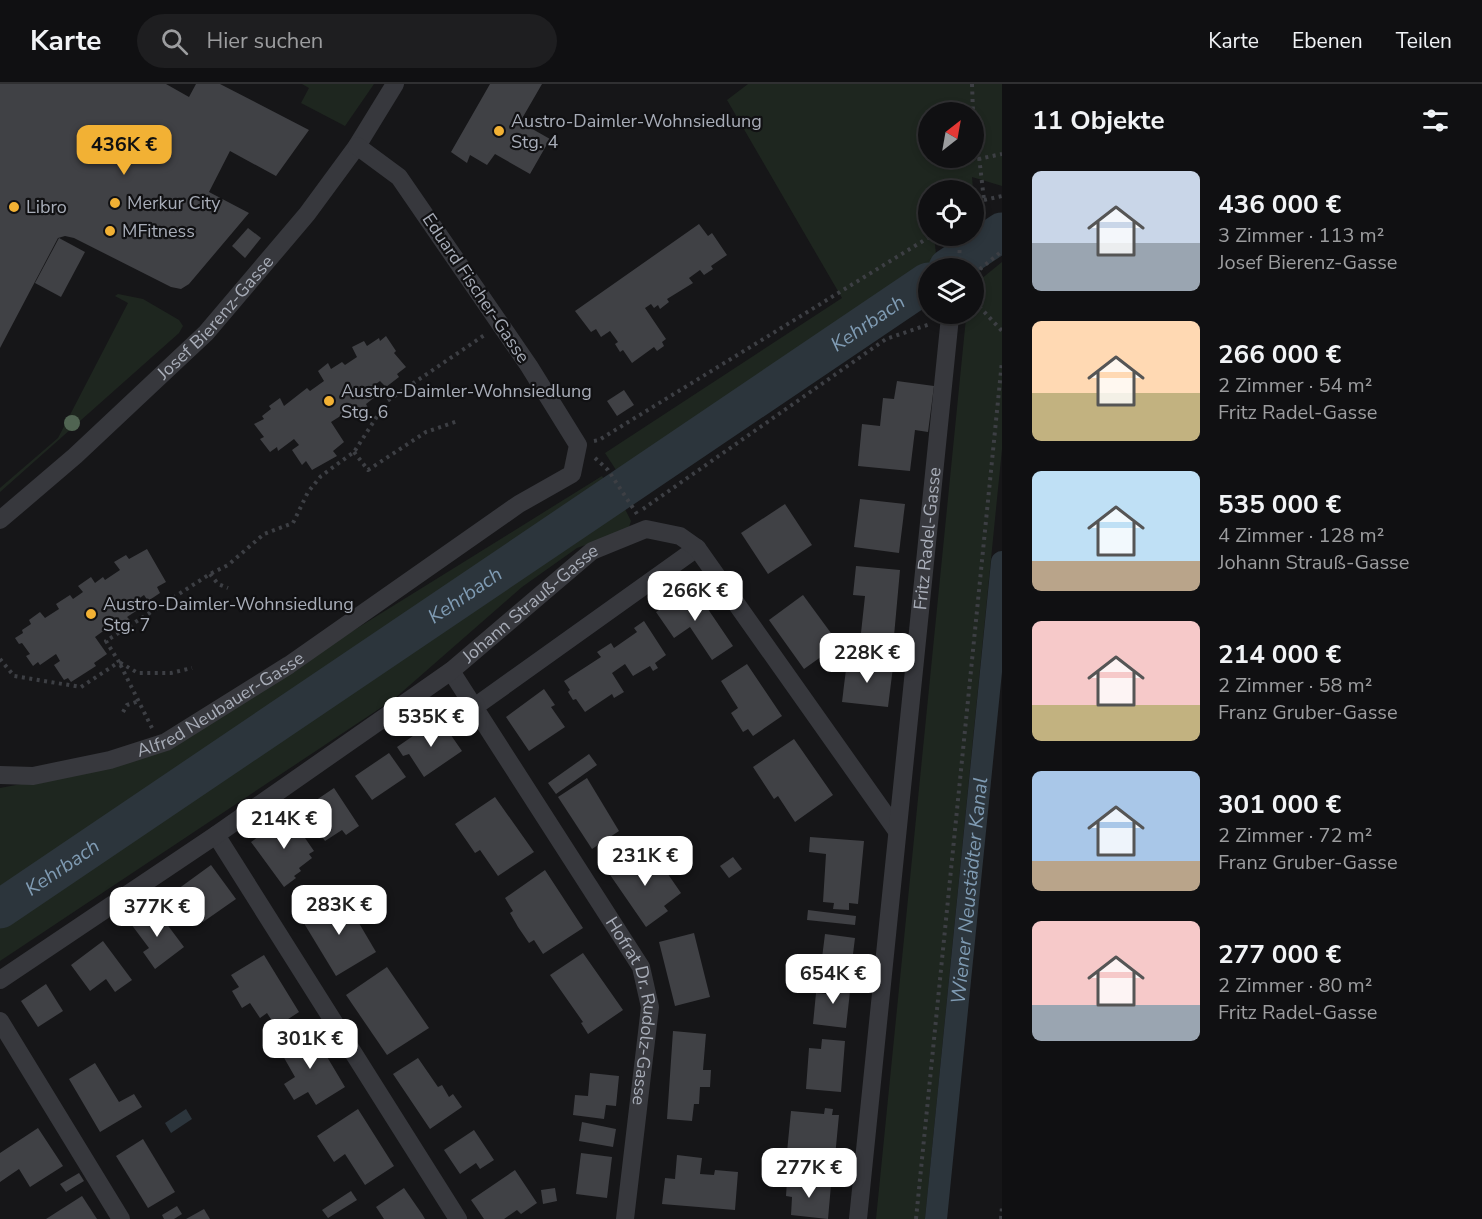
<!DOCTYPE html>
<html lang="de">
<head>
<meta charset="utf-8">
<style>
	:root { --surface:#101012; --page:#1e1e20; --text:#f1f3f6; --muted:#9c9d9f; --line:#303032; --accent:#f2b134 }
	body { margin:0; font-family:"Nunito Sans",sans-serif; background:var(--page); color:var(--text); height:100vh; display:flex; flex-direction:column; font-size:22px; white-space:nowrap }
	* { box-sizing:border-box; margin:0 }
	p { font-size:20px; color:var(--muted) }
	.icon { flex:none; width:33px; height:33px; fill:none; stroke:currentColor; stroke-width:2; stroke-linecap:round; stroke-linejoin:round }
	.map { position:relative; flex:1; overflow:hidden }
	.drawer { display:flex; flex-direction:column; background:var(--surface); width:480px }
	.drawer>* { flex:none }
	.needle { width:39px; rotate:31deg }
	.tools { position:absolute; left:918px; top:18px; display:grid; gap:12px }
	.tools a { display:grid; place-items:center; width:66px; height:66px; border-radius:50%; background:var(--surface); box-shadow:0 3px 9px #0003,0 0 0 2px var(--line); font-size:30px }
	.price { position:absolute; translate:-50% -51px; padding:0 14px; border-radius:12px; background:#fff; color:#222; font-size:20px; line-height:39px; filter:drop-shadow(0 2px 3px #0008) }
	.price::after { content:''; position:absolute; left:50%; top:36px; width:18px; height:14px; margin-left:-9px; background:inherit; clip-path:polygon(0 0,100% 0,50% 100%) }
	.price.current { background:var(--accent); color:#111 }
	ul { padding:0; list-style:none }
	li { display:flex; align-items:center; gap:18px; height:150px; padding:0 30px }
	li span { display:grid; place-items:center; flex:none; width:168px; height:120px; border-radius:9px; color:#555 }
	li>.icon { margin-inline-start:auto }
	span .icon { width:72px; height:72px; fill:#fffc; stroke-width:1 }
	li b { font-size:26px }
	h2 { display:flex; justify-content:space-between; align-items:center; height:72px; padding:0 30px; font-size:26px }
	header { display:flex; align-items:center; gap:36px; box-sizing:border-box; height:84px; padding:0 30px; background:var(--surface); border-bottom:2px solid var(--line) }
	header strong { font-size:28px }
	nav { display:flex; gap:33px; margin-inline-start:auto; font-size:21px }
	.search { width:420px; height:54px; background:var(--page); display:flex; align-items:center; gap:15px; box-sizing:border-box; padding:0 21px; border-radius:33px; color:var(--muted); font-size:22px }
	main { display:flex; flex:1; min-height:0 }
	.map>svg:first-child { display:block }
	.green { fill:#1e261f; fill-rule:evenodd }
	.water { fill:#2c353c }
	.lines { fill:none; stroke-linecap:round; stroke-linejoin:round }
	.canal { stroke:#2c353c; stroke-width:22 }
	.river { stroke:#2c353c; stroke-width:39 }
	.building { fill:#404145 }
	.path { stroke:#3d3f44; stroke-width:4; stroke-dasharray:3 4.5; stroke-linecap:butt }
	.street { stroke:#37383d; stroke-width:18 }
	.tree { fill:#506452 }
	.poi-dot { fill:#f2b134; stroke:#111113; stroke-width:2 }
	.labels { text-anchor:middle; stroke-width:4.5; stroke-linejoin:round; paint-order:stroke }
	.poi-label { font-size:18px; fill:#a8adb8; stroke:#111113; text-anchor:start }
	.street-label { font-size:18px; fill:#a8adb8; stroke:#111113 }
	.water-label { font-size:20px; font-style:italic; fill:#7f9bb3; stroke:#111113 }
</style>
</head>
<body>
<header>
<strong>Karte</strong>
<div class="search"><svg class="icon" aria-label="search" viewBox="0 0 24 24"><circle cx="10" cy="10" r="6"/><path d="M15 15l6 6"/></svg>Hier suchen</div>
<nav><a>Karte</a><a>Ebenen</a><a>Teilen</a></nav>
</header>
<main>
<div class="map">
<svg width="1002" height="1135" viewBox="0 0 1002 1135">
	<rect width="100%" height="100%" fill="#161618"/>
	<g class="green">
		<polygon points="302,0 374,0 345,42 301,19 309,4"/>
		<path d="M 748,0 L 1002,0 L 1002,102 L 972,93 L 973,106 L 928,106 L 928,152 L 934,152 L 937,179 L 616,386 L 605,369 L 842,214 L 727,16 ZM 974,28 L 974,74 L 928,74 L 928,28 Z"/>
		<polygon points="1002,178 1002,365 925,1135 876,1135 966,234 968,230 974,230 975,200"/>
		<polygon points="118,210 143,215 179,236 183,242 179,249 0,408 0,404 58,354 128,219 115,212"/>
		<polygon points="602,392 610,405 0,809 0,704 100,685 166,663"/>
		<polygon points="624,423 631,437 628,446 577,464 522,503 394,615 0,877 0,842"/>
	</g>
	<polygon class="water" points="186,1025 192,1035 171,1049 165,1039"/>
	<g class="lines">
		<path class="canal" id="s1" d="M 936,1135 L 1002,478"/>
		<g class="river">
			<polyline points="948,184 1002,148"/>
			<path id="s2" d="M 0,825 L 928,198"/>
		</g>
	</g>
	<g class="building">
		<polygon points="0,0 166,0 189,13 196,0 220,0 309,46 276,92 230,67 209,108 249,129 189,200 181,205 171,203 74,154 65,152 58,154 0,264"/>
		<polygon points="490,0 542,0 520,38 550,55 530,90 495,70 487,81 470,71 467,79 451,68"/>
		<polygon points="699,140 708,152 712,149 727,171 711,182 713,185 704,191 700,186 689,194 693,199 667,215 669,218 660,225 658,221 654,224 651,220 645,224 666,255 662,258 664,262 657,267 654,263 632,279 623,266 620,268 615,260 618,258 610,247 601,253 596,245 591,248 575,227"/>
		<polygon points="248,144 261,154 245,174 232,162"/>
		<polygon points="59,154 85,168 61,213 35,199"/>
		<polygon points="386,252 396,267 394,269 406,283 397,290 399,293 386,303 380,297 369,305 375,313 366,320 368,324 355,331 350,326 331,338 344,358 333,367 337,372 312,386 306,377 302,381 292,366 299,361 294,355 278,367 277,363 270,368 260,355 264,353 254,340 264,335 262,332 271,325 269,322 280,314 284,322 307,304 310,307 324,297 318,287 328,279 331,285 342,278 345,281 357,273 352,263 364,257 367,262 379,254 380,257"/>
		<polygon points="897,297 934,302 928,348 915,346 910,387 858,382 862,340 880,342 883,314 894,315"/>
		<polygon points="624,306 634,321 617,332 607,317"/>
		<polygon points="860,415 905,420 899,469 854,463"/>
		<polygon points="785,420 812,461 768,490 741,449"/>
		<polygon points="147,465 166,498 157,503 160,509 148,517 144,511 131,520 136,527 127,533 130,536 117,545 113,540 95,553 107,570 94,579 96,582 71,598 68,594 64,596 54,581 60,577 56,570 40,581 38,578 33,582 26,572 30,570 22,559 19,560 15,554 23,549 22,546 31,540 29,536 40,528 45,534 59,525 56,520 70,511 73,515 83,508 78,502 91,493 95,499 103,493 105,496 120,486 114,478 126,471 129,475"/>
		<polygon points="856,482 900,486 894,552 861,549 865,512 853,511"/>
		<polygon points="693,503 733,562 712,576 690,543 674,554 656,528"/>
		<polygon points="803,511 839,560 804,585 769,536"/>
		<polygon points="644,537 666,571 655,579 658,584 653,587 650,582 633,592 625,580 612,589 624,608 614,614 612,610 585,628 576,615 573,616 568,608 570,606 564,597 601,573 597,568 611,559 614,564 637,548 634,544"/>
		<polygon points="847,577 893,583 888,623 842,618"/>
		<polygon points="747,580 782,632 753,652 748,645 743,648 731,629 738,624 721,597"/>
		<polygon points="544,605 555,621 551,623 565,643 529,667 506,633"/>
		<polygon points="439,634 462,667 424,693 409,670 403,672 397,663"/>
		<polygon points="794,655 833,711 795,738 778,712 774,715 753,683"/>
		<polygon points="389,669 406,693 372,716 355,692"/>
		<polygon points="589,670 597,681 556,710 548,699"/>
		<polygon points="587,694 619,747 592,765 558,713"/>
		<polygon points="334,704 359,742 346,751 342,746 325,757 303,725"/>
		<polygon points="495,713 534,768 498,792 480,766 475,769 455,740"/>
		<polygon points="289,731 314,767 309,770 312,774 299,784 301,787 294,792 296,794 284,803 251,758"/>
		<polygon points="810,753 864,757 858,820 849,819 849,826 833,825 834,819 823,818 826,770 809,768"/>
		<polygon points="627,770 636,782 654,770 681,809 664,822 668,827 646,843 606,785"/>
		<polygon points="733,773 742,785 729,794 720,782"/>
		<polygon points="211,781 236,815 203,838 178,805"/>
		<polygon points="545,786 583,844 543,870 534,856 529,859 518,843 510,829 513,827 505,814"/>
		<polygon points="343,812 376,868 336,892 302,836"/>
		<polygon points="154,823 184,863 155,885 143,868 149,864 131,840"/>
		<polygon points="808,826 856,832 855,841 807,836"/>
		<polygon points="694,849 710,913 675,922 659,858"/>
		<polygon points="825,850 855,854 851,886 821,882"/>
		<polygon points="103,857 132,896 115,908 106,895 90,907 71,881"/>
		<polygon points="583,869 623,926 588,950 581,939 583,938 550,891"/>
		<polygon points="264,871 299,928 276,943 267,929 260,934 250,919 242,924 232,907 239,903 231,891"/>
		<polygon points="387,883 429,944 387,971 346,911"/>
		<polygon points="828,895 851,898 846,944 813,940 816,909 827,910"/>
		<polygon points="46,900 63,927 38,943 21,917"/>
		<polygon points="311,946 345,1003 316,1021 308,1008 294,1016 284,1000 295,993 279,965"/>
		<polygon points="673,947 706,950 703,986 711,986 710,1003 700,1003 699,1020 694,1020 692,1037 667,1035"/>
		<polygon points="822,955 845,957 841,1008 806,1005 809,964 821,965"/>
		<polygon points="418,974 438,1003 442,1001 449,1013 453,1010 462,1023 430,1045 393,990"/>
		<polygon points="95,979 119,1018 134,1010 142,1023 100,1048 69,995"/>
		<polygon points="590,989 619,992 616,1022 606,1021 604,1035 573,1031 575,1011 588,1012"/>
		<polygon points="825,1024 833,1025 832,1031 839,1031 835,1073 787,1068 791,1027 824,1030"/>
		<polygon points="358,1025 394,1082 365,1101 345,1070 334,1078 317,1052"/>
		<polygon points="582,1038 616,1045 613,1063 579,1057"/>
		<polygon points="38,1044 63,1082 30,1103 19,1085 0,1098 0,1069"/>
		<polygon points="474,1046 494,1076 480,1085 476,1079 460,1090 444,1066"/>
		<polygon points="143,1055 175,1108 148,1124 116,1072"/>
		<polygon points="581,1069 612,1073 607,1114 576,1110"/>
		<polygon points="677,1071 702,1074 700,1090 714,1091 715,1086 738,1088 735,1126 662,1120 665,1094 675,1095"/>
		<polygon points="515,1086 537,1119 521,1130 517,1126 504,1135 484,1135 471,1116"/>
		<polygon points="79,1089 84,1097 66,1108 60,1100"/>
		<polygon points="787,1096 831,1101 828,1135 791,1131 792,1113 786,1112"/>
		<polygon points="404,1104 422,1130 425,1135 384,1135 376,1123"/>
		<polygon points="555,1104 557,1117 543,1120 541,1106"/>
		<polygon points="351,1107 357,1116 328,1134 322,1126"/>
		<polygon points="82,1112 97,1135 46,1135"/>
		<polygon points="177,1122 182,1130 174,1135 164,1135 162,1131"/>
		<polygon points="204,1125 210,1135 186,1135"/>
	</g>
	<g class="lines">
		<g class="path">
			<polyline points="972,0 973,28"/>
			<polyline points="974,29 984,116 974,124"/>
			<polyline points="978,75 1002,70"/>
			<polyline points="984,116 1002,112"/>
			<polyline points="959,184 960,152"/>
			<polyline points="974,190 1002,167"/>
			<polyline points="974,217 1002,247"/>
			<polyline points="594,357 599,356 931,152"/>
			<polyline points="354,368 368,386 426,348 458,337"/>
			<polyline points="595,374 608,386 637,430"/>
			<polyline points="643,425 886,255 930,240"/>
			<polyline points="210,490 218,500 228,504"/>
			<polyline points="0,575 14,592 81,603 119,578 106,557 210,490 228,481 264,450 293,439 308,408 321,392 354,368 387,317 486,250"/>
			<polyline points="123,628 127,621 139,617"/>
			<polyline points="152,644 119,578 138,589 171,589 192,584"/>
			<polyline points="916,1135 1002,277"/>
			<polyline points="1001,1135 1002,1122"/>
		</g>
		<g class="street">
			<path id="s3" d="M 0,436 L 75,372 L 206,249 L 307,130 L 357,62 L 395,0"/>
			<path id="s4" d="M 451,587 L 641,883 L 650,923 L 625,1135"/>
			<polyline points="473,624 697,464"/>
			<path id="s5" d="M 0,691 L 33,692 L 110,676 L 166,658 L 289,581 L 519,420 L 572,390 L 578,361 L 529,282 L 399,93 L 357,62"/>
			<polyline points="216,751 458,1135"/>
			<path id="s6" d="M 0,896 L 216,751 L 451,587 L 592,467 L 646,445 L 680,452 L 697,464 L 897,747"/>
			<polyline points="0,937 121,1135"/>
			<path id="s7" d="M 858,1135 L 950,233"/>
		</g>
	</g>
	<circle class="tree" cx="72" cy="339" r="8"/>
	<g class="poi-dot">
		<circle cx="499" cy="47" r="6"/>
		<circle cx="115" cy="119" r="6"/>
		<circle cx="14" cy="123" r="6"/>
		<circle cx="110" cy="147" r="6"/>
		<circle cx="329" cy="317" r="6"/>
		<circle cx="91" cy="530" r="6"/>
	</g>
	<g class="labels">
		<g class="poi-label">
			<text x="511" y="43">Austro-Daimler-Wohnsiedlung<tspan x="511" dy="21">Stg. 4</tspan></text>
			<text x="127" y="125">Merkur City</text>
			<text x="26" y="129">Libro</text>
			<text x="122" y="153">MFitness</text>
			<text x="341" y="313">Austro-Daimler-Wohnsiedlung<tspan x="341" dy="21">Stg. 6</tspan></text>
			<text x="103" y="526">Austro-Daimler-Wohnsiedlung<tspan x="103" dy="21">Stg. 7</tspan></text>
		</g>
		<g class="street-label">
			<text transform="translate(476 204) rotate(56)" y="6">Eduard Fischer-Gasse</text>
			<text dy="6" stroke="none"><textPath href="#s3" startOffset="296">Josef Bierenz-Gasse</textPath></text>
			<text dy="6" stroke="none"><textPath href="#s7" startOffset="684">Fritz Radel-Gasse</textPath></text>
			<text dy="6" stroke="none"><textPath href="#s6" startOffset="651">Johann Strauß-Gasse</textPath></text>
			<text dy="6" stroke="none"><textPath href="#s5" startOffset="236">Alfred Neubauer-Gasse</textPath></text>
			<text dy="6" stroke="none"><textPath href="#s4" startOffset="393">Hofrat Dr. Rudolz-Gasse</textPath></text>
		</g>
		<g class="water-label">
			<text dy="7" stroke="none"><textPath href="#s2" startOffset="1047">Kehrbach</textPath></text>
			<text dy="7" stroke="none"><textPath href="#s2" startOffset="561">Kehrbach</textPath></text>
			<text dy="7" stroke="none"><textPath href="#s2" startOffset="75">Kehrbach</textPath></text>
			<text dy="7" stroke="none"><textPath href="#s1" startOffset="330">Wiener Neustädter Kanal</textPath></text>
		</g>
	</g>
</svg>
<div class="tools">
<a><svg class="needle" viewBox="-14 -14 28 28"><path d="M0-13l5 13h-10z" fill="#e53935"/><path d="M0 13l5-13h-10z" fill="#9c9d9f"/></svg></a>
<a><svg class="icon" aria-label="locate" viewBox="0 0 24 24"><circle cx="12" cy="12" r="6"/><path d="M12 2v4M12 18v4M2 12h4M18 12h4"/></svg></a>
<a><svg class="icon" aria-label="layers" viewBox="0 0 24 24"><path d="M12 4l9 5-9 5-9-5zM3 14l9 5 9-5"/></svg></a>
</div>
<b class="price current" style="left:124px;top:92px">436K €</b>
<b class="price" style="left:695px;top:538px">266K €</b>
<b class="price" style="left:867px;top:600px">228K €</b>
<b class="price" style="left:431px;top:664px">535K €</b>
<b class="price" style="left:284px;top:766px">214K €</b>
<b class="price" style="left:645px;top:803px">231K €</b>
<b class="price" style="left:339px;top:852px">283K €</b>
<b class="price" style="left:157px;top:854px">377K €</b>
<b class="price" style="left:833px;top:921px">654K €</b>
<b class="price" style="left:310px;top:986px">301K €</b>
<b class="price" style="left:809px;top:1115px">277K €</b>
</div>
<section class="drawer">
<h2>11 Objekte<svg class="icon" aria-label="filters" viewBox="0 0 24 24"><path d="M4 7h16M4 17h16"/><circle cx="9" cy="7" r="2"/><circle cx="15" cy="17" r="2"/></svg></h2>
<ul>
<li><span style="background:linear-gradient(#c9d6e8 60%,#9aa5b1 0)"><svg class="icon" aria-label="home" viewBox="0 0 24 24"><path d="M3 11l9-7 9 7M6 9v11h12V9"/></svg></span><div><b>436 000 €</b><p>3 Zimmer · 113 m²</p><p>Josef Bierenz-Gasse</p></div></li>
<li><span style="background:linear-gradient(#ffd9b3 60%,#c2b280 0)"><svg class="icon" aria-label="home" viewBox="0 0 24 24"><path d="M3 11l9-7 9 7M6 9v11h12V9"/></svg></span><div><b>266 000 €</b><p>2 Zimmer · 54 m²</p><p>Fritz Radel-Gasse</p></div></li>
<li><span style="background:linear-gradient(#bfe0f5 75%,#b9a48a 0)"><svg class="icon" aria-label="home" viewBox="0 0 24 24"><path d="M3 11l9-7 9 7M6 9v11h12V9"/></svg></span><div><b>535 000 €</b><p>4 Zimmer · 128 m²</p><p>Johann Strauß-Gasse</p></div></li>
<li><span style="background:linear-gradient(#f6c9c9 70%,#c2b280 0)"><svg class="icon" aria-label="home" viewBox="0 0 24 24"><path d="M3 11l9-7 9 7M6 9v11h12V9"/></svg></span><div><b>214 000 €</b><p>2 Zimmer · 58 m²</p><p>Franz Gruber-Gasse</p></div></li>
<li><span style="background:linear-gradient(#a9c7e8 75%,#b9a48a 0)"><svg class="icon" aria-label="home" viewBox="0 0 24 24"><path d="M3 11l9-7 9 7M6 9v11h12V9"/></svg></span><div><b>301 000 €</b><p>2 Zimmer · 72 m²</p><p>Franz Gruber-Gasse</p></div></li>
<li><span style="background:linear-gradient(#f6c9c9 70%,#9aa5b1 0)"><svg class="icon" aria-label="home" viewBox="0 0 24 24"><path d="M3 11l9-7 9 7M6 9v11h12V9"/></svg></span><div><b>277 000 €</b><p>2 Zimmer · 80 m²</p><p>Fritz Radel-Gasse</p></div></li>
</ul>
</section>
</main>
</body>
</html>
